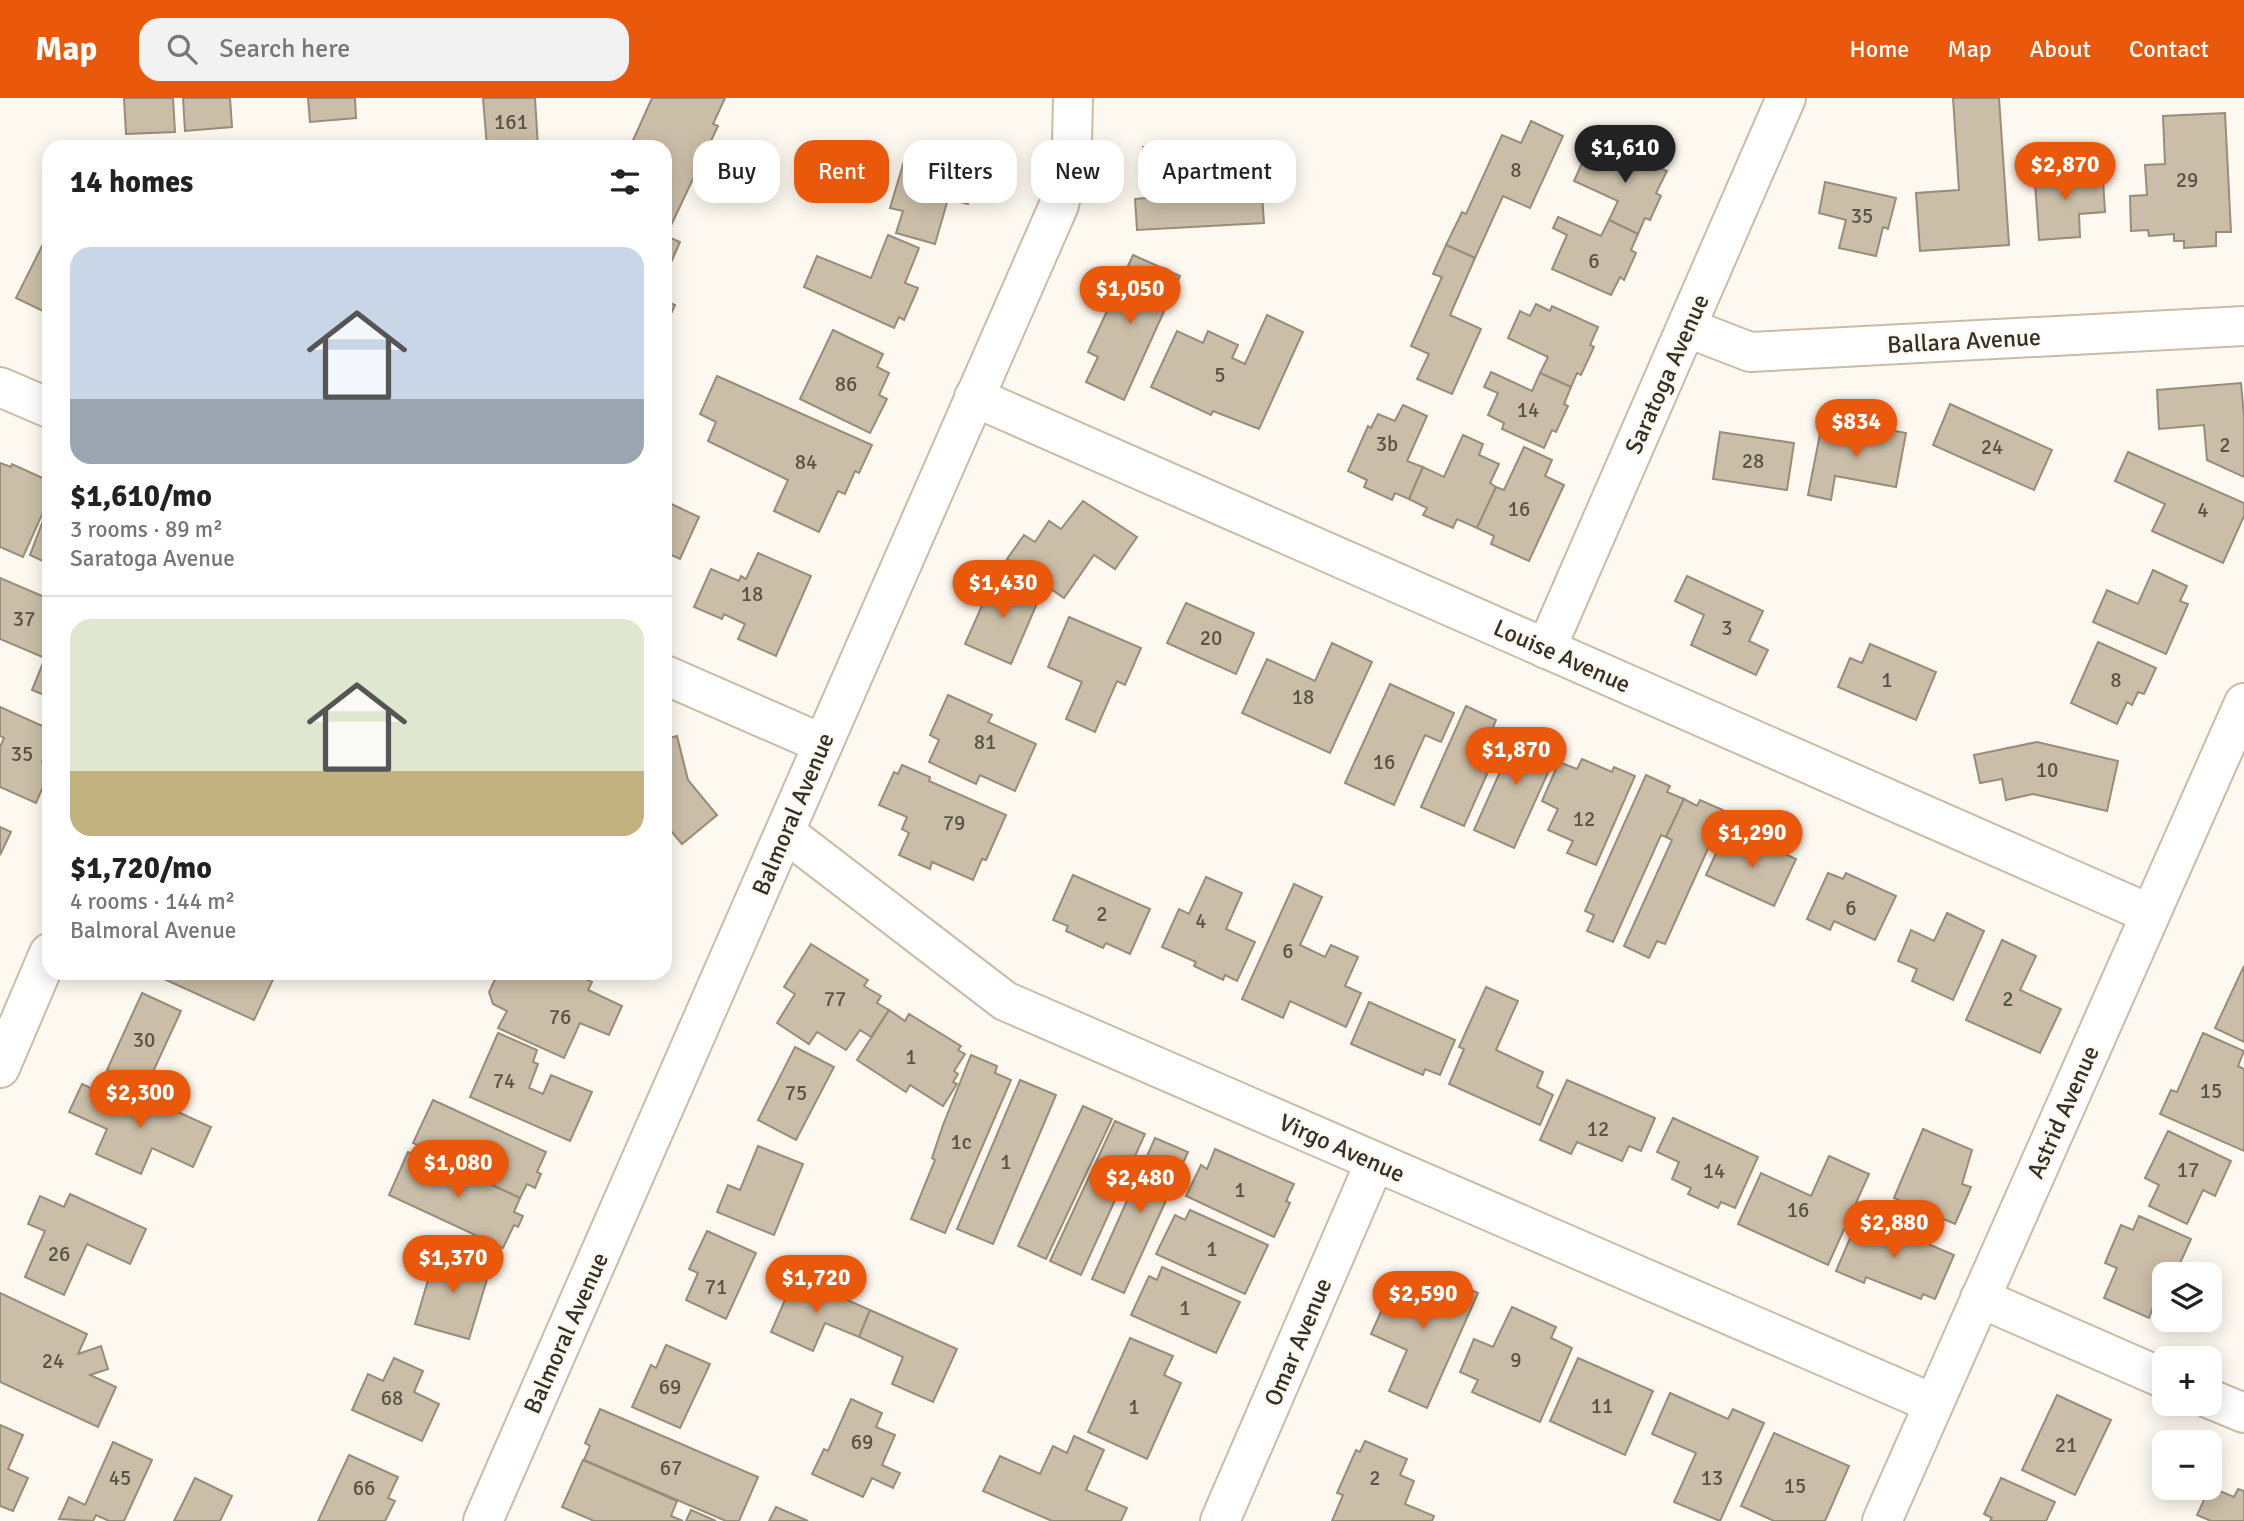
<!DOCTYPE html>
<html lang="en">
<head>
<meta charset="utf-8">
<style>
	:root { --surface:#fff; --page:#f2f2f2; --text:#222; --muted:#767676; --line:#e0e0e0; --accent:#ea580c }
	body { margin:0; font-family:Signika,sans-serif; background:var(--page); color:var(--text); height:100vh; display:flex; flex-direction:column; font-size:26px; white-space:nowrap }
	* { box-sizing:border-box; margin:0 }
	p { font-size:23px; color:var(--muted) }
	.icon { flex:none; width:38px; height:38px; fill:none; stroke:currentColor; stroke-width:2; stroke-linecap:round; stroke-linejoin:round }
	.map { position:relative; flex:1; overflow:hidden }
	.drawer { position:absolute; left:42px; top:42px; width:630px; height:840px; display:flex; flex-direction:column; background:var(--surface); border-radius:21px; box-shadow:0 4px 18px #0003 }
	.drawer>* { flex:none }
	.hud { position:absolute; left:693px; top:42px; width:665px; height:63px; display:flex; gap:14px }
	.fabs { position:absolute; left:2152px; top:1164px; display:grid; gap:14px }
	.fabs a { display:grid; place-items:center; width:70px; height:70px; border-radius:14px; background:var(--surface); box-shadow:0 4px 18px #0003; font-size:35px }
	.price { position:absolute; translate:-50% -60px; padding:0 16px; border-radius:24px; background:var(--accent); color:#fff; font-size:23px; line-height:46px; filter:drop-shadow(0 2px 4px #0008) }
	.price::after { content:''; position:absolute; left:50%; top:42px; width:21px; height:16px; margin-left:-10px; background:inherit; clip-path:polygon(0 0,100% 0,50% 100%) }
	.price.selected { background:#222; color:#fff }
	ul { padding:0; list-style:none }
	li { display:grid; align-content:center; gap:14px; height:371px; padding:0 28px }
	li+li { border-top:2px solid var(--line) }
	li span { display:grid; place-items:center; height:217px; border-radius:21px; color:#555 }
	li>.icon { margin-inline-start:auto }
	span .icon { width:126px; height:126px; fill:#fffc; stroke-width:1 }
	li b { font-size:30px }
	h2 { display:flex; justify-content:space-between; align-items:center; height:84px; padding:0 28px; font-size:30px }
	.chip { padding:0 24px; border-radius:21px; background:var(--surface); box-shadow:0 4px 18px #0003; font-size:24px; line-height:63px }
	.chip.selected { background:var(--accent); color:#fff }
	header { display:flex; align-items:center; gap:42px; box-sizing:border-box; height:98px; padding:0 35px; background:var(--accent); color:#fff }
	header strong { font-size:33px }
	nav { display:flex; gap:38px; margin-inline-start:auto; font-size:24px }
	.search { width:490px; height:63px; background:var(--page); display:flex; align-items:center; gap:18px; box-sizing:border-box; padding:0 24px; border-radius:21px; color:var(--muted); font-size:26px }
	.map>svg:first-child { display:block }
	.building { fill:#cbbea8; stroke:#998c78; stroke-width:2 }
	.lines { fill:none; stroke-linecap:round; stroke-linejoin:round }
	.street-casing { stroke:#c9bca6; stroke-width:42 }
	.street { stroke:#fff; stroke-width:38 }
	.labels { text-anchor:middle; stroke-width:5; stroke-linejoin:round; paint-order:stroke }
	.number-label { font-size:21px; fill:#5a5447 }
	.street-label { font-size:24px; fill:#353027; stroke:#fef9f0 }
</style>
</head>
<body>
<header>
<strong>Map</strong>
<div class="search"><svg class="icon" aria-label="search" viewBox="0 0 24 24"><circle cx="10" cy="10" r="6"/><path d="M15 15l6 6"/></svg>Search here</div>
<nav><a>Home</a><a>Map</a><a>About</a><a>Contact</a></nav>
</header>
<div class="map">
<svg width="2244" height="1423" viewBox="0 0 2244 1423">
	<rect width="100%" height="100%" fill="#fef9f0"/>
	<g class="building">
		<polygon points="124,0 173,0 175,34 126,36"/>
		<polygon points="183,0 230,0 232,29 185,33"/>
		<polygon points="308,0 355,0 356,20 310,24"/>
		<polygon points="483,0 535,0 538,49 487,49"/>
		<polygon points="652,0 725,0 713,26 718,28 666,138 680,144 665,178 665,49 630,49"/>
		<polygon points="1953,0 1999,0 2009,147 1920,153 1916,95 1959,92"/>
		<polygon points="2225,15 2231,134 2216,134 2216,148 2184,150 2184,143 2174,143 2174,136 2149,138 2148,132 2131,133 2130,98 2147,97 2145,67 2165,66 2163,18"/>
		<polygon points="1531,23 1563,38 1530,110 1503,98 1475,160 1446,147 1462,114 1466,116 1502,37 1521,45"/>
		<polygon points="1605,45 1667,73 1656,95 1661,98 1650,122 1645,120 1638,136 1609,122 1618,103 1574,83 1582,65 1593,70"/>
		<polygon points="1185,46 1185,56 1259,51 1264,125 1137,132 1135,101 1146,100 1143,49"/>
		<polygon points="907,53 977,73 968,106 948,101 935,146 896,135 903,113 890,110"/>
		<polygon points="2077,68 2077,84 2103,82 2105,114 2079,116 2080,139 2039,142 2034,71"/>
		<polygon points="1825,84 1896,100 1888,131 1883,129 1876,158 1839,150 1846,122 1819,115"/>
		<polygon points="1558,119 1601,138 1609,122 1638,136 1631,152 1636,155 1624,182 1620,179 1611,197 1552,171 1567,137 1553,130"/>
		<polygon points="49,134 49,216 16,200"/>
		<polygon points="888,137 919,150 905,185 918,190 904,222 899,219 894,230 804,189 817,158 871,180"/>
		<polygon points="1446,147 1475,160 1450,217 1481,231 1452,296 1417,281 1429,256 1411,248 1442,179 1433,176"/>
		<polygon points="1133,157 1180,178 1124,302 1086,284 1098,259 1088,254"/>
		<polygon points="665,203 675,207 665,229"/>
		<polygon points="1536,206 1550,213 1552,208 1598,229 1590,247 1594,249 1581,277 1577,275 1571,289 1540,275 1548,259 1508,240 1520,213 1530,218"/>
		<polygon points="1267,217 1303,234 1259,331 1213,313 1211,317 1151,289 1177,233 1203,245 1208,233 1238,247 1232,260 1245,266"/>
		<polygon points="833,232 883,256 877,269 889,275 879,297 887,301 870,335 800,301"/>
		<polygon points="1491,274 1532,293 1540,275 1571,289 1564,306 1568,308 1556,334 1552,332 1544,350 1502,331 1504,325 1488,317 1498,295 1484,289"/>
		<polygon points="717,278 872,347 859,375 855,373 845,396 838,393 819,434 774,413 788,382 708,343 716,324 700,316"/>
		<polygon points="2241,285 2244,318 2244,379 2207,362 2204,327 2159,331 2157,292"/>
		<polygon points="1950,306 2052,352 2034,392 1933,347"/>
		<polygon points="1403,307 1427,318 1407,363 1423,369 1409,401 1395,395 1392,402 1364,389 1367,382 1348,373 1368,328 1371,330 1378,316 1395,323"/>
		<polygon points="1822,326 1883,338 1884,331 1906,335 1896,389 1835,378 1831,402 1808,397"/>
		<polygon points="1720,334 1794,345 1787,392 1713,381"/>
		<polygon points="1463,337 1483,346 1479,357 1499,366 1490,385 1496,389 1477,430 1457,421 1453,430 1423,417 1427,410 1409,401 1423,369 1444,379"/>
		<polygon points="1524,349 1552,362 1545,378 1564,387 1529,463 1491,446 1494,438 1477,430 1496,389 1504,392"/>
		<polygon points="2128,354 2244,405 2244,418 2223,465 2152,433 2165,406 2115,383"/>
		<polygon points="0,365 11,369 12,366 49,383 49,401 23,459 0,449"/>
		<polygon points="665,403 699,419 680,461 665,454"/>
		<polygon points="1083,403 1137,439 1115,471 1094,457 1064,500 1007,461 1024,437 1035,444 1049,423 1061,431"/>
		<polygon points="49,407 49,466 30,457"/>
		<polygon points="758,455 811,478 776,558 738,541 745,526 724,516 722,521 694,509 711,471 739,483 741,478 746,481"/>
		<polygon points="2153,472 2187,488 2180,503 2188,506 2166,556 2093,524 2107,492 2138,506"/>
		<polygon points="1000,478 1041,496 1011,566 965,546 988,494 992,496"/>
		<polygon points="1687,478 1763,513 1749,543 1768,552 1756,577 1691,547 1704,517 1675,503"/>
		<polygon points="0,480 49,501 49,599 32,592 45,560 0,541"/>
		<polygon points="1186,505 1254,535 1236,576 1167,545"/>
		<polygon points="1069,519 1141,550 1125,587 1117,583 1095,634 1066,621 1082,584 1048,569"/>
		<polygon points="2098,544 2156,570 2144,596 2138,594 2132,607 2127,604 2117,626 2071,605"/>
		<polygon points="1332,545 1372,564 1330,655 1242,615 1267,561 1315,583"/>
		<polygon points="1870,546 1936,574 1916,622 1838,589 1850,560 1862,565"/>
		<polygon points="1390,586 1454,615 1441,644 1425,637 1394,707 1345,685"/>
		<polygon points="948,597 992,617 988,624 1036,646 1015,693 980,677 976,686 929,664 939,642 930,637"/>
		<polygon points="1466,608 1496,622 1493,629 1509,637 1494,671 1490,669 1464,728 1421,709"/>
		<polygon points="0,609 49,631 49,647 42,664 49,667 49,675 36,705 0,689 0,649 4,640 0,638"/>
		<polygon points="1528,634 1560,648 1514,750 1474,732 1500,674 1494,671 1509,637 1524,643"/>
		<polygon points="677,638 688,682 717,717 682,746 665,726 665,641"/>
		<polygon points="2037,644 2118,663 2107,713 2033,696 2006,702 2002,681 1980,685 1974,657"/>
		<polygon points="1582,661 1612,674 1614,669 1635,678 1596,767 1567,755 1573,743 1548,732 1558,711 1542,703 1559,664 1577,671"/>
		<polygon points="902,667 930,679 929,683 1006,717 986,762 982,761 973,782 932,764 930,771 899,757 909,735 902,731 907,719 879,707 894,674 898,676"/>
		<polygon points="1646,677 1670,688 1667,694 1684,701 1666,739 1661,737 1613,844 1587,833 1594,817 1585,813"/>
		<polygon points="1684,701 1697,708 1700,702 1725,713 1665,846 1657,843 1649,860 1624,848 1672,742 1666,739"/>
		<polygon points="0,729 11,734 0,757"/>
		<polygon points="1724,738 1760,754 1764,746 1796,761 1774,808 1706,777"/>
		<polygon points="1828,775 1843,781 1846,775 1896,798 1875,842 1834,823 1830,832 1807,821"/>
		<polygon points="1073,777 1150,811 1130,856 1106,845 1103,850 1066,833 1068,828 1053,822"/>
		<polygon points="1206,779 1242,795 1226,831 1255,844 1237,883 1225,877 1223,882 1194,868 1196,864 1162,849 1179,811 1189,816"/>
		<polygon points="1294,786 1322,799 1300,847 1325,859 1331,847 1358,859 1345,888 1361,895 1346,929 1290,903 1283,920 1242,901"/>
		<polygon points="1947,815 1984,833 1953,902 1912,883 1917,871 1898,863 1911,832 1934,843"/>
		<polygon points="2002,842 2036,858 2020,892 2061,911 2040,955 1966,922"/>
		<polygon points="811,846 868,882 864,888 881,898 877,905 889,912 871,939 860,932 846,952 817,934 809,946 777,925 795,896 784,889"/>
		<polygon points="2244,868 2244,944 2215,930"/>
		<polygon points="151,875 276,875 254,922"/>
		<polygon points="503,875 573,875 592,884 588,892 622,908 609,937 580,925 564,960 498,930 507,913 493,906 489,894 497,877"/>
		<polygon points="1486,889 1518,903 1496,952 1543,974 1537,989 1553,997 1540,1027 1449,986 1464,951 1459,949"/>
		<polygon points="142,895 181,913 146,989 107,972"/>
		<polygon points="1369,904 1455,942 1440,977 1425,971 1423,977 1351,946"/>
		<polygon points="889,912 905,923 909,916 961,948 958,952 965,956 954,973 958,976 953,984 957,986 943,1008 910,987 906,994 857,962"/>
		<polygon points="498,935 537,952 533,964 538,966 529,990 543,996 551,977 592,994 570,1043 470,999"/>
		<polygon points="2203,935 2244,953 2238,968 2244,971 2244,1053 2160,1016 2171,992 2177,994"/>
		<polygon points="795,949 834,969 796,1042 758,1022"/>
		<polygon points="971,957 997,968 995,975 1011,982 945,1135 911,1121 935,1062 932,1060 943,1027"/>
		<polygon points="1020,982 1056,997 993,1146 957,1131"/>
		<polygon points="1567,982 1655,1020 1641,1053 1629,1048 1622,1063 1577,1044 1571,1056 1540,1042"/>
		<polygon points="82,986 135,1011 141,997 211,1029 193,1069 152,1050 141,1076 96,1056 107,1031 69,1014"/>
		<polygon points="433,1002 546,1054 537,1074 541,1076 535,1090 527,1086 520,1100 475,1079 477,1075 413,1045"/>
		<polygon points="1083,1008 1112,1021 1046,1161 1018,1148"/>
		<polygon points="1673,1020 1758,1059 1735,1110 1721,1104 1718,1110 1688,1096 1691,1090 1672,1081 1679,1064 1657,1054"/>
		<polygon points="1115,1023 1145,1036 1081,1177 1050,1163"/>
		<polygon points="1923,1031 1972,1052 1962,1086 1971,1089 1955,1126 1894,1100"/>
		<polygon points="2168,1033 2231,1063 2215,1098 2203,1092 2187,1126 2149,1108 2159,1087 2145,1080"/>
		<polygon points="1155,1040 1188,1054 1124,1195 1092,1181"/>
		<polygon points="758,1048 803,1066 774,1137 717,1114 728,1087 740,1092"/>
		<polygon points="1215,1051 1294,1086 1286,1103 1290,1105 1274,1139 1186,1098 1201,1067 1207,1071"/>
		<polygon points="408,1054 473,1084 475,1079 520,1100 514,1114 523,1118 518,1129 514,1127 503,1150 389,1097"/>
		<polygon points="1829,1058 1869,1076 1828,1167 1738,1126 1761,1075 1811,1098"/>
		<polygon points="70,1096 146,1131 130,1166 87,1146 64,1197 25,1179 45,1133 28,1126 40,1098 64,1109"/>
		<polygon points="1190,1112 1268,1147 1245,1196 1156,1156 1175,1117 1185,1122"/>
		<polygon points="1860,1117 1954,1157 1935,1201 1923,1196 1921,1201 1866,1179 1864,1185 1836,1173"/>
		<polygon points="2139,1118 2191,1141 2177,1172 2171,1169 2165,1176 2149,1220 2104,1200 2117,1170 2105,1165 2121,1127 2133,1132"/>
		<polygon points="707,1133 756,1155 726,1221 686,1202 698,1175 689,1171"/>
		<polygon points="437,1152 491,1168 469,1241 415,1226"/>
		<polygon points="1162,1169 1240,1204 1216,1255 1131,1217 1149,1178 1157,1182"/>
		<polygon points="1417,1174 1447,1187 1449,1182 1478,1195 1427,1310 1389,1293 1407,1252 1371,1236 1396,1180 1411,1186"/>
		<polygon points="795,1179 870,1212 859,1239 825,1225 813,1253 771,1234"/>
		<polygon points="0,1195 87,1236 78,1256 101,1248 108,1271 90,1277 116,1289 98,1329 0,1284"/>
		<polygon points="1512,1209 1556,1229 1551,1240 1572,1250 1540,1324 1472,1294 1478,1282 1460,1274 1474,1241 1493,1249"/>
		<polygon points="870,1212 957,1251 933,1304 892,1286 903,1259 859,1239"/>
		<polygon points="1130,1240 1173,1258 1164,1277 1181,1285 1147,1361 1088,1334"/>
		<polygon points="666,1247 710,1266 680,1330 632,1309 651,1267 656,1270"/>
		<polygon points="394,1260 423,1273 414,1294 439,1306 422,1343 352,1312 368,1276 383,1283"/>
		<polygon points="1578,1260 1653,1293 1625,1357 1550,1323"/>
		<polygon points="1670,1295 1728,1321 1733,1311 1764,1325 1720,1423 1674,1404 1696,1355 1652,1336"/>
		<polygon points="2057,1297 2111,1322 2075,1397 2022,1372"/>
		<polygon points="851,1301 882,1315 876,1329 895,1337 882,1367 900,1375 893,1390 872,1380 863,1399 812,1376 824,1351 828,1353"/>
		<polygon points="600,1311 758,1379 739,1423 726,1423 584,1362 590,1348 585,1345"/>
		<polygon points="0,1327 23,1337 8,1371 28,1380 13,1413 0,1408"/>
		<polygon points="1774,1335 1849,1368 1825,1423 1774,1423 1741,1408"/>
		<polygon points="1074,1338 1104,1352 1086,1392 1127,1410 1121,1423 1052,1423 983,1393 1000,1358 1040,1376 1053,1348 1067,1355"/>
		<polygon points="1365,1343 1407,1361 1400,1377 1414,1383 1405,1406 1434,1418 1432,1423 1332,1423 1343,1397 1337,1395 1356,1352 1360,1354"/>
		<polygon points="113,1344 152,1362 124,1423 109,1423 96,1417 93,1423 59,1421 69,1399 85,1407"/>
		<polygon points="349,1357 398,1379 388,1400 395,1403 385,1423 318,1423"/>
		<polygon points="583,1362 677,1403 671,1418 683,1423 594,1423 562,1409"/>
		<polygon points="195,1380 232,1398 220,1423 174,1423"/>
		<polygon points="2001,1380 2055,1404 2046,1423 1990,1423 1992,1420 1984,1416"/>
		<polygon points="2210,1389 2234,1399 2238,1391 2244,1393 2244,1423 2211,1423 2197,1417"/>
		<polygon points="776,1409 808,1423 769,1423"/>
		<polygon points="691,1412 716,1423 686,1423"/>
	</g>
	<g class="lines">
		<g class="street-casing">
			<g id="street">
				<polyline points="1688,230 1750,254 2244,228"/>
				<polyline points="0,289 49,310"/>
				<polyline points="974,299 2150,816"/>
				<polyline points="1546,551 1786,0"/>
				<polyline points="665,577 823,646"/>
				<polyline points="786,735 1005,903 1932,1305"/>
				<polyline points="0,970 49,855"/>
				<polyline points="1980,1200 2165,1281"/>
				<polyline points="2210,1301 2244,1315"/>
				<polyline points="483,1423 1059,107 1072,44 1073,0"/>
				<polyline points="1220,1423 1375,1064"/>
				<polyline points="1882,1423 2244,605"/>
			</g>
		</g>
		<use href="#street" class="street"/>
	</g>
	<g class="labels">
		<g class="number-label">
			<text x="511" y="31">161</text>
			<text x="1516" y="79">8</text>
			<text x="2187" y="89">29</text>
			<text x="1862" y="125">35</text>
			<text x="1594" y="170">6</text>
			<text x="1220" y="284">5</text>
			<text x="846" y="293">86</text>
			<text x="1528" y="319">14</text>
			<text x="1387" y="353">3b</text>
			<text x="2225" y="354">2</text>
			<text x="1992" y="356">24</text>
			<text x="1753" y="370">28</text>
			<text x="806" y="371">84</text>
			<text x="1519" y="418">16</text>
			<text x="2203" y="419">4</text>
			<text x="752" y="503">18</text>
			<text x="24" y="528">37</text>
			<text x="1727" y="537">3</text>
			<text x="1211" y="547">20</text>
			<text x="1887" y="589">1</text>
			<text x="2116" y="589">8</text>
			<text x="1303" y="606">18</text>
			<text x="985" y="651">81</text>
			<text x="22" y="663">35</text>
			<text x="1384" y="671">16</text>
			<text x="2047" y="679">10</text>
			<text x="1584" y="728">12</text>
			<text x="954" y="732">79</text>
			<text x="1851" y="817">6</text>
			<text x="1102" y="823">2</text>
			<text x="1201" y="830">4</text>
			<text x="1288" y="860">6</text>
			<text x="835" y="908">77</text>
			<text x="2008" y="908">2</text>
			<text x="560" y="926">76</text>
			<text x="144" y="949">30</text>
			<text x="911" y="966">1</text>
			<text x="504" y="990">74</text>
			<text x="2211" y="1000">15</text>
			<text x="796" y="1002">75</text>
			<text x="1598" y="1038">12</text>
			<text x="961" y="1051">1c</text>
			<text x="1006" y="1071">1</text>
			<text x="2188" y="1079">17</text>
			<text x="1714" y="1080">14</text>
			<text x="1240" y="1099">1</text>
			<text x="1798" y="1119">16</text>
			<text x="1212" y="1158">1</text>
			<text x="59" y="1163">26</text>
			<text x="716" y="1196">71</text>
			<text x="1185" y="1217">1</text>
			<text x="1516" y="1269">9</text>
			<text x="53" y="1270">24</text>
			<text x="670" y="1296">69</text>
			<text x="392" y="1307">68</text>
			<text x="1602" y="1315">11</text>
			<text x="1134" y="1316">1</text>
			<text x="862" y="1351">69</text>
			<text x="2066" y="1354">21</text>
			<text x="671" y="1377">67</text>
			<text x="120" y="1387">45</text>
			<text x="1375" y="1387">2</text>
			<text x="1712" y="1387">13</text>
			<text x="1795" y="1395">15</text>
			<text x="364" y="1397">66</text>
		</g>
		<g class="street-label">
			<text transform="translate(1964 243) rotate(-3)" y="8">Ballara Avenue</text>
			<text transform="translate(1667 276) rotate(-66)" y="8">Saratoga Avenue</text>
			<text transform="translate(1562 558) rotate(24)" y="8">Louise Avenue</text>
			<text transform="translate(793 716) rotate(-67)" y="8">Balmoral Avenue</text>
			<text transform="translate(2063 1014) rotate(-66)" y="8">Astrid Avenue</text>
			<text transform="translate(1342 1050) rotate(24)" y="8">Virgo Avenue</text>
			<text transform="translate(566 1235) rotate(-66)" y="8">Balmoral Avenue</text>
			<text transform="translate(1298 1244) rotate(-67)" y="8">Omar Avenue</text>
		</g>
	</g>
</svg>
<div class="fabs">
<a><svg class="icon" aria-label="layers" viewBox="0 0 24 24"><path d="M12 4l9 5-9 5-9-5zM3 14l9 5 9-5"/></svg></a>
<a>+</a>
<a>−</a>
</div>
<b class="price selected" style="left:1625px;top:87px">$1,610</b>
<b class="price" style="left:2065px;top:104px">$2,870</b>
<b class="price" style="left:1130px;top:228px">$1,050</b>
<b class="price" style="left:1856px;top:361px">$834</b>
<b class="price" style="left:1003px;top:522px">$1,430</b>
<b class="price" style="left:1516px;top:689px">$1,870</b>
<b class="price" style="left:1752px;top:772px">$1,290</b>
<b class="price" style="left:140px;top:1032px">$2,300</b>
<b class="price" style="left:458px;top:1102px">$1,080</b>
<b class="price" style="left:1140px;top:1117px">$2,480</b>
<b class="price" style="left:1894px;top:1162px">$2,880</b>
<b class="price" style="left:453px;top:1197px">$1,370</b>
<b class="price" style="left:816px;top:1217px">$1,720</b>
<b class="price" style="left:1423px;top:1233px">$2,590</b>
<div class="hud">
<a class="chip">Buy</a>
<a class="chip selected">Rent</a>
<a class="chip">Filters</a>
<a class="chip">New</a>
<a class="chip">Apartment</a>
</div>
<section class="drawer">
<h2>14 homes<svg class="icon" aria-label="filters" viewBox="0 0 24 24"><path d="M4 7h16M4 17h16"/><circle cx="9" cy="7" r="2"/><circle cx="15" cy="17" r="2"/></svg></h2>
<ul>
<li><span style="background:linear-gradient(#c9d6e8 70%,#9aa5b1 0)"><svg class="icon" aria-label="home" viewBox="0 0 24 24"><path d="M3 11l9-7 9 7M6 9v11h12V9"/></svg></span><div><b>$1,610/mo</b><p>3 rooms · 89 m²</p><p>Saratoga Avenue</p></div></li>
<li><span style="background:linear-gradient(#dfe7d0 70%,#c2b280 0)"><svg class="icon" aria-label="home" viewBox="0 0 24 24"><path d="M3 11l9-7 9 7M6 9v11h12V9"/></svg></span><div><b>$1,720/mo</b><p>4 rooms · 144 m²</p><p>Balmoral Avenue</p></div></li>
</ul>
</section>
</div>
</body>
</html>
